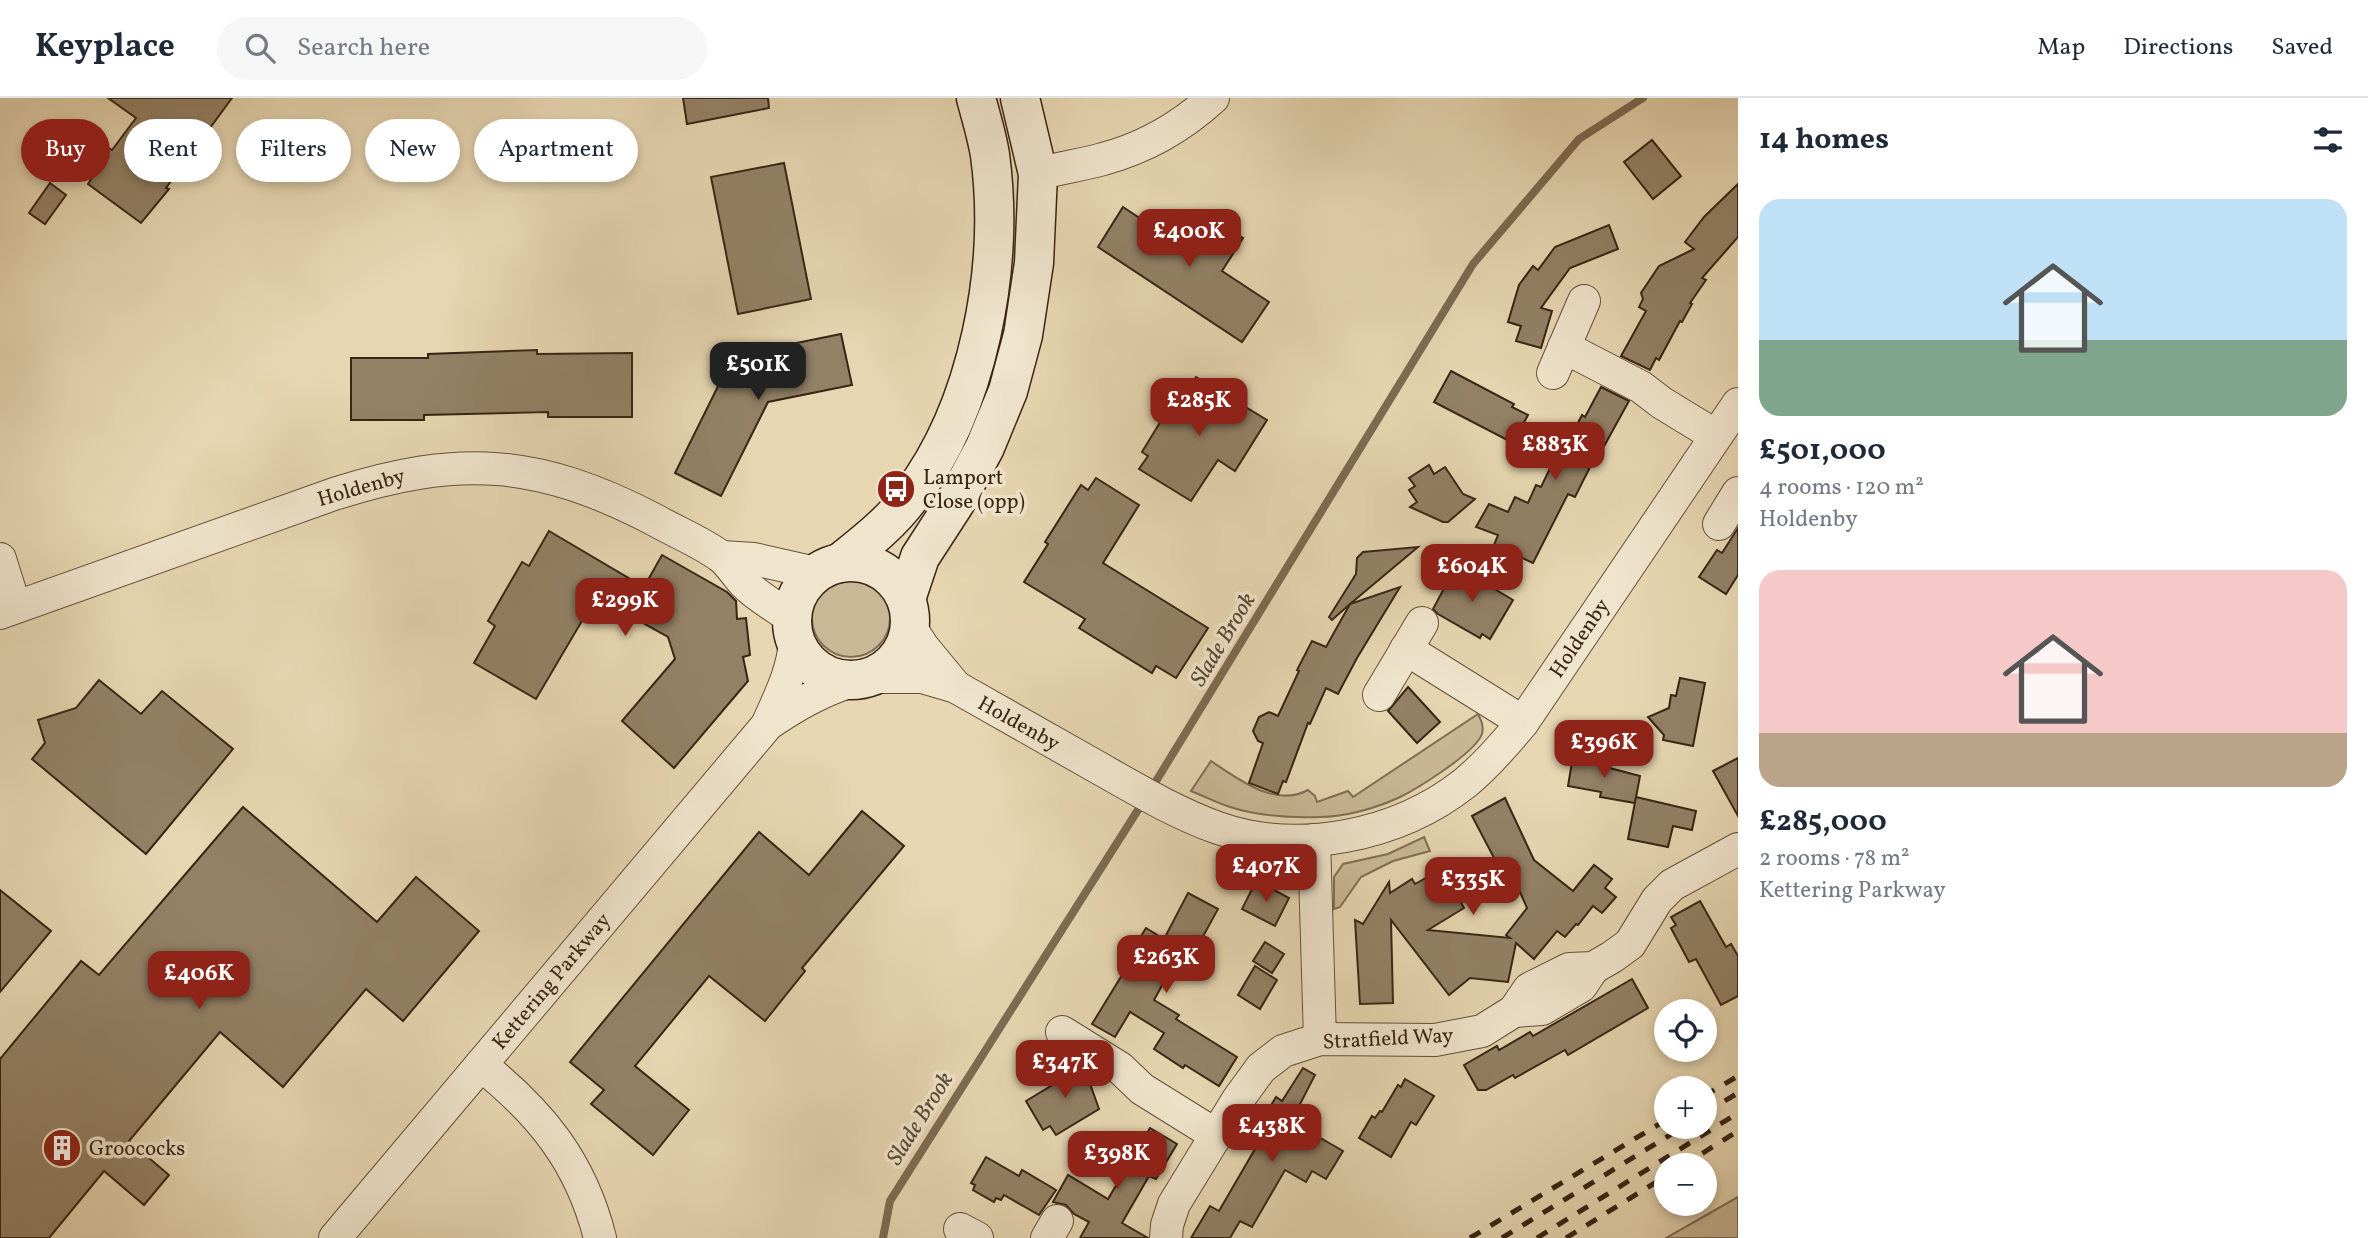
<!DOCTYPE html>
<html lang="en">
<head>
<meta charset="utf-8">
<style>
	:root { --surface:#fff; --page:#f6f6f7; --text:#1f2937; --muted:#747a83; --line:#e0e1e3; --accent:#8f2418 }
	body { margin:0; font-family:Vollkorn,serif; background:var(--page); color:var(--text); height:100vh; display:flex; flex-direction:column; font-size:26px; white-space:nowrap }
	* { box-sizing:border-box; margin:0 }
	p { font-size:23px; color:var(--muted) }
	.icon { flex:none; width:38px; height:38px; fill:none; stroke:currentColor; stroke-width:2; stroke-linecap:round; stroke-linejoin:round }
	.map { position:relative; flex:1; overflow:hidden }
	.panel { display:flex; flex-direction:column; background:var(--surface); width:630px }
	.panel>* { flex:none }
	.hud { position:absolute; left:21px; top:21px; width:665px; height:63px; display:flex; gap:14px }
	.controls { position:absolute; left:1654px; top:901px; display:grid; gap:14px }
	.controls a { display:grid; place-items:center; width:63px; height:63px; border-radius:50%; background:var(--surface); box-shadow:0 4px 10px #0003; font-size:35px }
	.price { position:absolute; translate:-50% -60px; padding:0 16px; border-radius:14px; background:var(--accent); color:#fff; font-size:23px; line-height:46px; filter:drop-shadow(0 2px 4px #0008) }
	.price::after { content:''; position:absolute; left:50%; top:42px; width:21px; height:16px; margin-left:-10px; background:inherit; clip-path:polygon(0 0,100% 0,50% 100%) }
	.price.current { background:#222; color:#fff }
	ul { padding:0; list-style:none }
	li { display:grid; align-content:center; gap:14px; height:371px; padding:0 21px }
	li span { display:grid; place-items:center; height:217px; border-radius:21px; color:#555 }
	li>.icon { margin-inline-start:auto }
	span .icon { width:126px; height:126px; fill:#fffc; stroke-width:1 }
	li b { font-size:30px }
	h2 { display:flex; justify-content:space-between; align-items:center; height:84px; padding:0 21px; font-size:30px }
	.chip { padding:0 24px; border-radius:32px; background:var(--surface); box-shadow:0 4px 10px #0003; font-size:24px; line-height:63px }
	.chip.current { background:var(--accent); color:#fff }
	header { display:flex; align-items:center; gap:42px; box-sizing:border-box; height:98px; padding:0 35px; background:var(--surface); border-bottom:2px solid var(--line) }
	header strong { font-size:33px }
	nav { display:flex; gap:38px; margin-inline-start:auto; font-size:24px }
	.search { width:490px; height:63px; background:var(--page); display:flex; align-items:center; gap:18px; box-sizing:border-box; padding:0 24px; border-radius:38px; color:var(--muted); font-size:26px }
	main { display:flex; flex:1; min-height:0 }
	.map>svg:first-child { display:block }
	.green { fill:#c9b896; stroke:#816e55; stroke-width:2 }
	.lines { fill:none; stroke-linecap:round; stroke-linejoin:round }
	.stream { stroke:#7d6b52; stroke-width:8 }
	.building { fill:#938166; stroke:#392514; stroke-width:2 }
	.street-casing { stroke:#64513b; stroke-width:34 }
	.secondary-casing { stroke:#392514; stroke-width:41 }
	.street { stroke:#efe4cc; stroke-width:32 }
	.secondary { stroke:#efe4cc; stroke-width:38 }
	.rail { stroke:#392514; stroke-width:5; stroke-dasharray:12 12; stroke-linecap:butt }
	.labels { text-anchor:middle; stroke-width:7; stroke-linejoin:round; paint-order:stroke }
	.poi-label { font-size:21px; fill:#392514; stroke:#efe4cc; text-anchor:start }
	.street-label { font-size:21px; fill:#392514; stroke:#efe4cc }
	.water-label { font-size:23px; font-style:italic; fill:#5b4833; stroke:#efe4cc }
</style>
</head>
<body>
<header>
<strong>Keyplace</strong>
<div class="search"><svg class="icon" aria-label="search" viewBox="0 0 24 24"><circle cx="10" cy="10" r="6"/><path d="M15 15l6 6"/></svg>Search here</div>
<nav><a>Map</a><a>Directions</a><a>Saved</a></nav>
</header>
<main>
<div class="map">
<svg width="1738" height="1140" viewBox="0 0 1738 1140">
	<rect width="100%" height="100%" fill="#e6d6b1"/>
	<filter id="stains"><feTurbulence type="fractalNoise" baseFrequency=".00286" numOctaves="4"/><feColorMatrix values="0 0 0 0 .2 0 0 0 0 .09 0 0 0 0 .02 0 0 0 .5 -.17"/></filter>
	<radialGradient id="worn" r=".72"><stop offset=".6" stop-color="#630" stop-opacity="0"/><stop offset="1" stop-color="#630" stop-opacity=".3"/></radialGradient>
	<g class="green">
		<circle cx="851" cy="520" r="39"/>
		<path d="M 1478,616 C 1481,622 1484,628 1482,636 C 1475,655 1417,691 1398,700 C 1376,710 1345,719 1320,719 C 1291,720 1258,718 1230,709 C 1217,705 1204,698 1191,693 L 1211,663 C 1238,681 1275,710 1308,692 L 1315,698 L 1317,704 L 1348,693 L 1353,699 Z"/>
		<polygon points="1424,739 1430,753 1393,763 1361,779 1340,809 1334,811 1334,779 1343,766 1388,756"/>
		<polygon points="1738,1099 1738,1140 1666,1140"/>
	</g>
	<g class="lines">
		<g class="stream">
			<polyline points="1150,693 1473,166 1579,41 1643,0"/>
			<polyline points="883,1140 890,1103 1143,704"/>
		</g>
	</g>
	<g class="building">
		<polygon points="108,0 232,0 166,90 169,91 141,125 88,86 100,68 95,65 107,49 112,52 136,20"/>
		<polygon points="683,0 768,0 769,10 687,26"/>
		<polygon points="1652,42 1681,78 1653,101 1624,64"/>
		<polygon points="784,65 811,201 738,216 711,79"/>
		<polygon points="50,85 66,97 45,126 29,115"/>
		<polygon points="1738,86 1738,139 1702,180 1706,182 1690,205 1692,206 1682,224 1680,223 1659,262 1656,260 1650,272 1621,258 1646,213 1639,209 1643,201 1641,195 1659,168 1694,151 1685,144 1704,119"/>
		<polygon points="1123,109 1185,150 1207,116 1243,140 1222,173 1269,204 1242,244 1098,149"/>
		<polygon points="1609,127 1618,151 1570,170 1541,210 1552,213 1541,250 1516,243 1521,228 1508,224 1519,187 1533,168 1538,172 1555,149"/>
		<polygon points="841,236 852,287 768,304 721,398 675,375 733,258"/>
		<polygon points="537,252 537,256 632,255 632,319 548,319 548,314 424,317 424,322 351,322 351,260 428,260 428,256"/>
		<polygon points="1451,273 1514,306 1512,309 1528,317 1513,345 1434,304"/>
		<polygon points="1196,279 1267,322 1235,373 1218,362 1191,403 1139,371 1148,358 1142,354 1181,290 1187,293"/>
		<polygon points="1601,289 1629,303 1602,352 1600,351 1593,363 1575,399 1568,396 1533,465 1494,447 1498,437 1476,429 1489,406 1508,414 1515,399 1528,405 1536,387 1541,389 1559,352 1563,354 1582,317 1585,319"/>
		<polygon points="1429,367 1434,376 1445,369 1463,396 1475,401 1448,424 1443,424 1410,409 1417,404 1409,392 1415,388 1409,380"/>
		<polygon points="1096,380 1139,407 1103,465 1208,530 1176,580 1156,568 1152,575 1079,530 1085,521 1024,484 1048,446 1045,444 1081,387 1088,392"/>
		<polygon points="1738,430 1738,477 1726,496 1699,479 1717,452 1722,455"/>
		<polygon points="549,433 644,489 662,457 727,494 736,503 737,521 746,520 750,557 743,559 748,583 674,670 622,623 675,561 668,539 596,499 536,601 474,565 495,528 488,523 522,464 529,468"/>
		<polygon points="1418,449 1350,506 1400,489 1357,560 1338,596 1326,590 1310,626 1308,625 1286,684 1283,683 1278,696 1249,685 1263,645 1258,643 1253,633 1259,619 1269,614 1278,618 1299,573 1297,572 1312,543 1326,549 1350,506 1332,522 1329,519 1356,476 1357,460 1363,454"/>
		<polygon points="1456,468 1513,502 1490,541 1482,536 1480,540 1438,516 1433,511"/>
		<polygon points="1680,580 1705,585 1693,648 1663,642 1664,637 1648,619 1669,610 1671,597 1676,598"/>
		<polygon points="99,582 141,616 162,593 233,651 146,756 32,661 45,645 38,622 76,610"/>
		<polygon points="1408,589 1440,624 1417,645 1388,613"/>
		<polygon points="1573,658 1607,665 1606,669 1640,678 1635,705 1600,699 1601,694 1568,688"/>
		<polygon points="1738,660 1738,718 1713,673"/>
		<polygon points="1636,699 1696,713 1692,732 1673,728 1668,749 1628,741"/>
		<polygon points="1505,700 1534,762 1573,793 1594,767 1612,781 1605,790 1616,799 1602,815 1593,808 1578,827 1576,826 1565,839 1557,833 1534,861 1516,845 1508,884 1470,880 1449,897 1391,822 1393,905 1360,906 1355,822 1363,826 1389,784 1390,795 1412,781 1415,786 1442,771 1464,810 1428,832 1510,840 1506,837 1527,810 1511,773 1503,777 1472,718"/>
		<polygon points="243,709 377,824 416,779 479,833 403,923 366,891 283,989 220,934 129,1043 169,1077 144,1107 104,1073 49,1140 0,1140 0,961 81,863 99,877"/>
		<polygon points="862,713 904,748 802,870 805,873 765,923 709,878 635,968 689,1012 653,1057 591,1006 604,992 570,964 759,734 809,777"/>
		<polygon points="1263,786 1289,800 1275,828 1242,811 1254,787 1261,790"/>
		<polygon points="0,792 51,833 0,894"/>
		<polygon points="1188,795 1218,811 1200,844 1189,839 1154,902 1179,917 1176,921 1237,959 1219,988 1185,967 1183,970 1154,951 1164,935 1130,914 1115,939 1092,926 1138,851 1134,849 1146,830 1164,841"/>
		<polygon points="1700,803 1726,849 1731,846 1738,858 1738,898 1721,907 1696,861 1689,864 1671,830 1676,827 1671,819"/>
		<polygon points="1265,844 1284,856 1272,875 1253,863"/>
		<polygon points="1255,868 1277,882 1260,911 1238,897"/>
		<polygon points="1632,881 1648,910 1568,957 1565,952 1515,980 1513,977 1486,992 1478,992 1464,967 1497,948 1499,952 1530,934 1533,938"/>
		<polygon points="1077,965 1084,969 1099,1011 1056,1037 1050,1028 1043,1032 1026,1003 1054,986 1050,976"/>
		<polygon points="1303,970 1315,977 1297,1012 1305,1016 1298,1027 1343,1053 1326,1081 1312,1073 1306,1084 1285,1072 1252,1129 1240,1123 1230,1140 1191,1140 1210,1108 1219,1113 1266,1032 1259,1028 1276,999 1282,1003"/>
		<polygon points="1405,981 1434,998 1416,1027 1411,1024 1391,1059 1359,1040 1372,1018 1375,1020 1380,1013 1382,1014 1398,987 1401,989"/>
		<polygon points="1150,1030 1177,1046 1156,1081 1149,1078 1122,1125 1148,1140 1080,1140 1089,1124 1074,1116 1066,1107 1053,1104 1068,1077 1108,1101"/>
		<polygon points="986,1059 1019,1078 1022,1072 1056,1092 1039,1117 1004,1097 1001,1102 996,1100 994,1104 973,1092 975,1087 971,1085"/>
	</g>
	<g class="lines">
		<g class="street-casing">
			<g id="street">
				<path d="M 1038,76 C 1059,70 1082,67 1103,61 C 1145,50 1181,29 1213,0"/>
				<polyline points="1564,249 1641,289 1662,305 1716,338"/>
				<polyline points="1553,275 1584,203"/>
				<polyline points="1719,426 1738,395"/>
				<polyline points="722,459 754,461 816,475"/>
				<polyline points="0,461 15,509"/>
				<path d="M 0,515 L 334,396 C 459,356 538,361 655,422 C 676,434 701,444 720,458 C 730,465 736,477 745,486 C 758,499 776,509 792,520"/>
				<polyline points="910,529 923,549 956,589"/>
				<polyline points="1406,551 1523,624"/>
				<path d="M 872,579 L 922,579 L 956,589 C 1000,614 1045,639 1090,665 C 1131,688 1173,714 1218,730 C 1298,758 1398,738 1465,685 C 1487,667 1505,646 1523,624 L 1738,306"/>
				<polyline points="1379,597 1422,525"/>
				<path d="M 768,625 C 780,598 793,573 795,543"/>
				<polyline points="1314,742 1320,941"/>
				<polyline points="1514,913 1542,911 1581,888 1593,870"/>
				<polyline points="1062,934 1120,970 1142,991 1216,1037"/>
				<path d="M 481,967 C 541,1015 581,1064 600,1140"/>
				<polyline points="960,1131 977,1140"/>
				<path d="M 335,1140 L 768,626 C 795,608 820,593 852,583"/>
				<polyline points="1047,1140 1057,1123"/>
				<polyline points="1166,1140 1167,1127 1174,1106 1237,1003 1261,970 1283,953 1320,941 1435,942 1482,933 1514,913 1529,891 1569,871 1593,870 1612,859 1630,846 1657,802 1672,787 1738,751"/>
			</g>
		</g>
		<g class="secondary-casing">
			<g id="secondary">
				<circle cx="851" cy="523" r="59"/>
				<path d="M 840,465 C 865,445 891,425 910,399 C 979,309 1005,168 990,57 C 987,38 981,19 976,0"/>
				<polyline points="906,501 920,459 955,405 985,349 1008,293 1023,237 1034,165 1038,76 1020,0"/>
			</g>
		</g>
		<use href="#street" class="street"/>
		<use href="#secondary" class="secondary"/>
		<g class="rail">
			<polyline points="1704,998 1738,978"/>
			<polyline points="1704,1015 1738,995"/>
			<polyline points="1682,1068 1738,1033"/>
			<polyline points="1470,1140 1666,1022"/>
			<polyline points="1502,1140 1683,1029"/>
			<polyline points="1537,1140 1738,1015"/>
			<polyline points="1566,1140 1666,1078"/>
		</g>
	</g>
	<defs>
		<g id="bus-disc" transform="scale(2.0125)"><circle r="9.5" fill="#8f2418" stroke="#efe4cc"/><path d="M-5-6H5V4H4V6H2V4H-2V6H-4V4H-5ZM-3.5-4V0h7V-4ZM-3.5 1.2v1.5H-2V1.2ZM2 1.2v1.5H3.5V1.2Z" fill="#fff"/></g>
		<g id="building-disc" transform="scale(2.0125)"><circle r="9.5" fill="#8f2418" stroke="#efe4cc"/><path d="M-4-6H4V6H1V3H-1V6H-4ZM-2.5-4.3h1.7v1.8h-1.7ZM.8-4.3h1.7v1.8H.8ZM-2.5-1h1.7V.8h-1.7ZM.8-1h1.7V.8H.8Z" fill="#fff"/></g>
	</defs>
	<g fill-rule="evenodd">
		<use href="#bus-disc" x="896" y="391"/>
		<use href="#building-disc" x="62" y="1050"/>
	</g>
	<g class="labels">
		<g class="poi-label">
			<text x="923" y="386">Lamport<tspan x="923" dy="24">Close (opp)</tspan></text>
			<text x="89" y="1057">Groococks</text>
		</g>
		<g class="street-label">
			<text transform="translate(361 389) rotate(-16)" y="7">Holdenby</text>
			<text transform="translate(1579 540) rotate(-56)" y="7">Holdenby</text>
			<text transform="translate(1019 625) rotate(29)" y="7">Holdenby</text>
			<text transform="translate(551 883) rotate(-50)" y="7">Kettering Parkway</text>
			<text transform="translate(1388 940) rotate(-3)" y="7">Stratfield Way</text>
		</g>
		<g class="water-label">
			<text transform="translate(1222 541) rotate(-59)" y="8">Slade Brook</text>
			<text transform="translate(919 1020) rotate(-58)" y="8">Slade Brook</text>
		</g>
	</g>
	<rect width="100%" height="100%" filter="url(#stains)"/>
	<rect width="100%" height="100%" fill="url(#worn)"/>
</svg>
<div class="controls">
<a><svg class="icon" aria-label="locate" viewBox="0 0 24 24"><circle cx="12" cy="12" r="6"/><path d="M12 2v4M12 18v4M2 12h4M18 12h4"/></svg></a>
<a>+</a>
<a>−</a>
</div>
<b class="price" style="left:1189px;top:171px">£400K</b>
<b class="price current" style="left:758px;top:304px">£501K</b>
<b class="price" style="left:1199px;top:340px">£285K</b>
<b class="price" style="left:1555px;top:384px">£883K</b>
<b class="price" style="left:1472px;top:506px">£604K</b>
<b class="price" style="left:625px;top:540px">£299K</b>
<b class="price" style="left:1604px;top:682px">£396K</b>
<b class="price" style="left:1266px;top:806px">£407K</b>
<b class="price" style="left:1473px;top:819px">£335K</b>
<b class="price" style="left:1166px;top:897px">£263K</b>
<b class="price" style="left:199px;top:913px">£406K</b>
<b class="price" style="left:1065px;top:1002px">£347K</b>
<b class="price" style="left:1272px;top:1066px">£438K</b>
<b class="price" style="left:1117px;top:1093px">£398K</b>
<div class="hud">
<a class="chip current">Buy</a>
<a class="chip">Rent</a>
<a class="chip">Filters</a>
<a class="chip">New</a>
<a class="chip">Apartment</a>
</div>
</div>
<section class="panel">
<h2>14 homes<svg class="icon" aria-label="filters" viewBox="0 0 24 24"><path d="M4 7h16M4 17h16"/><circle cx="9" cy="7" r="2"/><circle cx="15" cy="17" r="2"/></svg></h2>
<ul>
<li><span style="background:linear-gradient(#bfe0f5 65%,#7fa58c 0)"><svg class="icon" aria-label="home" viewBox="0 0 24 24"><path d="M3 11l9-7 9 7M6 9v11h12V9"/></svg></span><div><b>£501,000</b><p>4 rooms · 120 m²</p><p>Holdenby</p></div></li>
<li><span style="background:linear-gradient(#f6c9c9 75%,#b9a48a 0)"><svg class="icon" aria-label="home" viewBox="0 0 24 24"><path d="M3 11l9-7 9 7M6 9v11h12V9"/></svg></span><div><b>£285,000</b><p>2 rooms · 78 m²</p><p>Kettering Parkway</p></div></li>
</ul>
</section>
</main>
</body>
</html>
